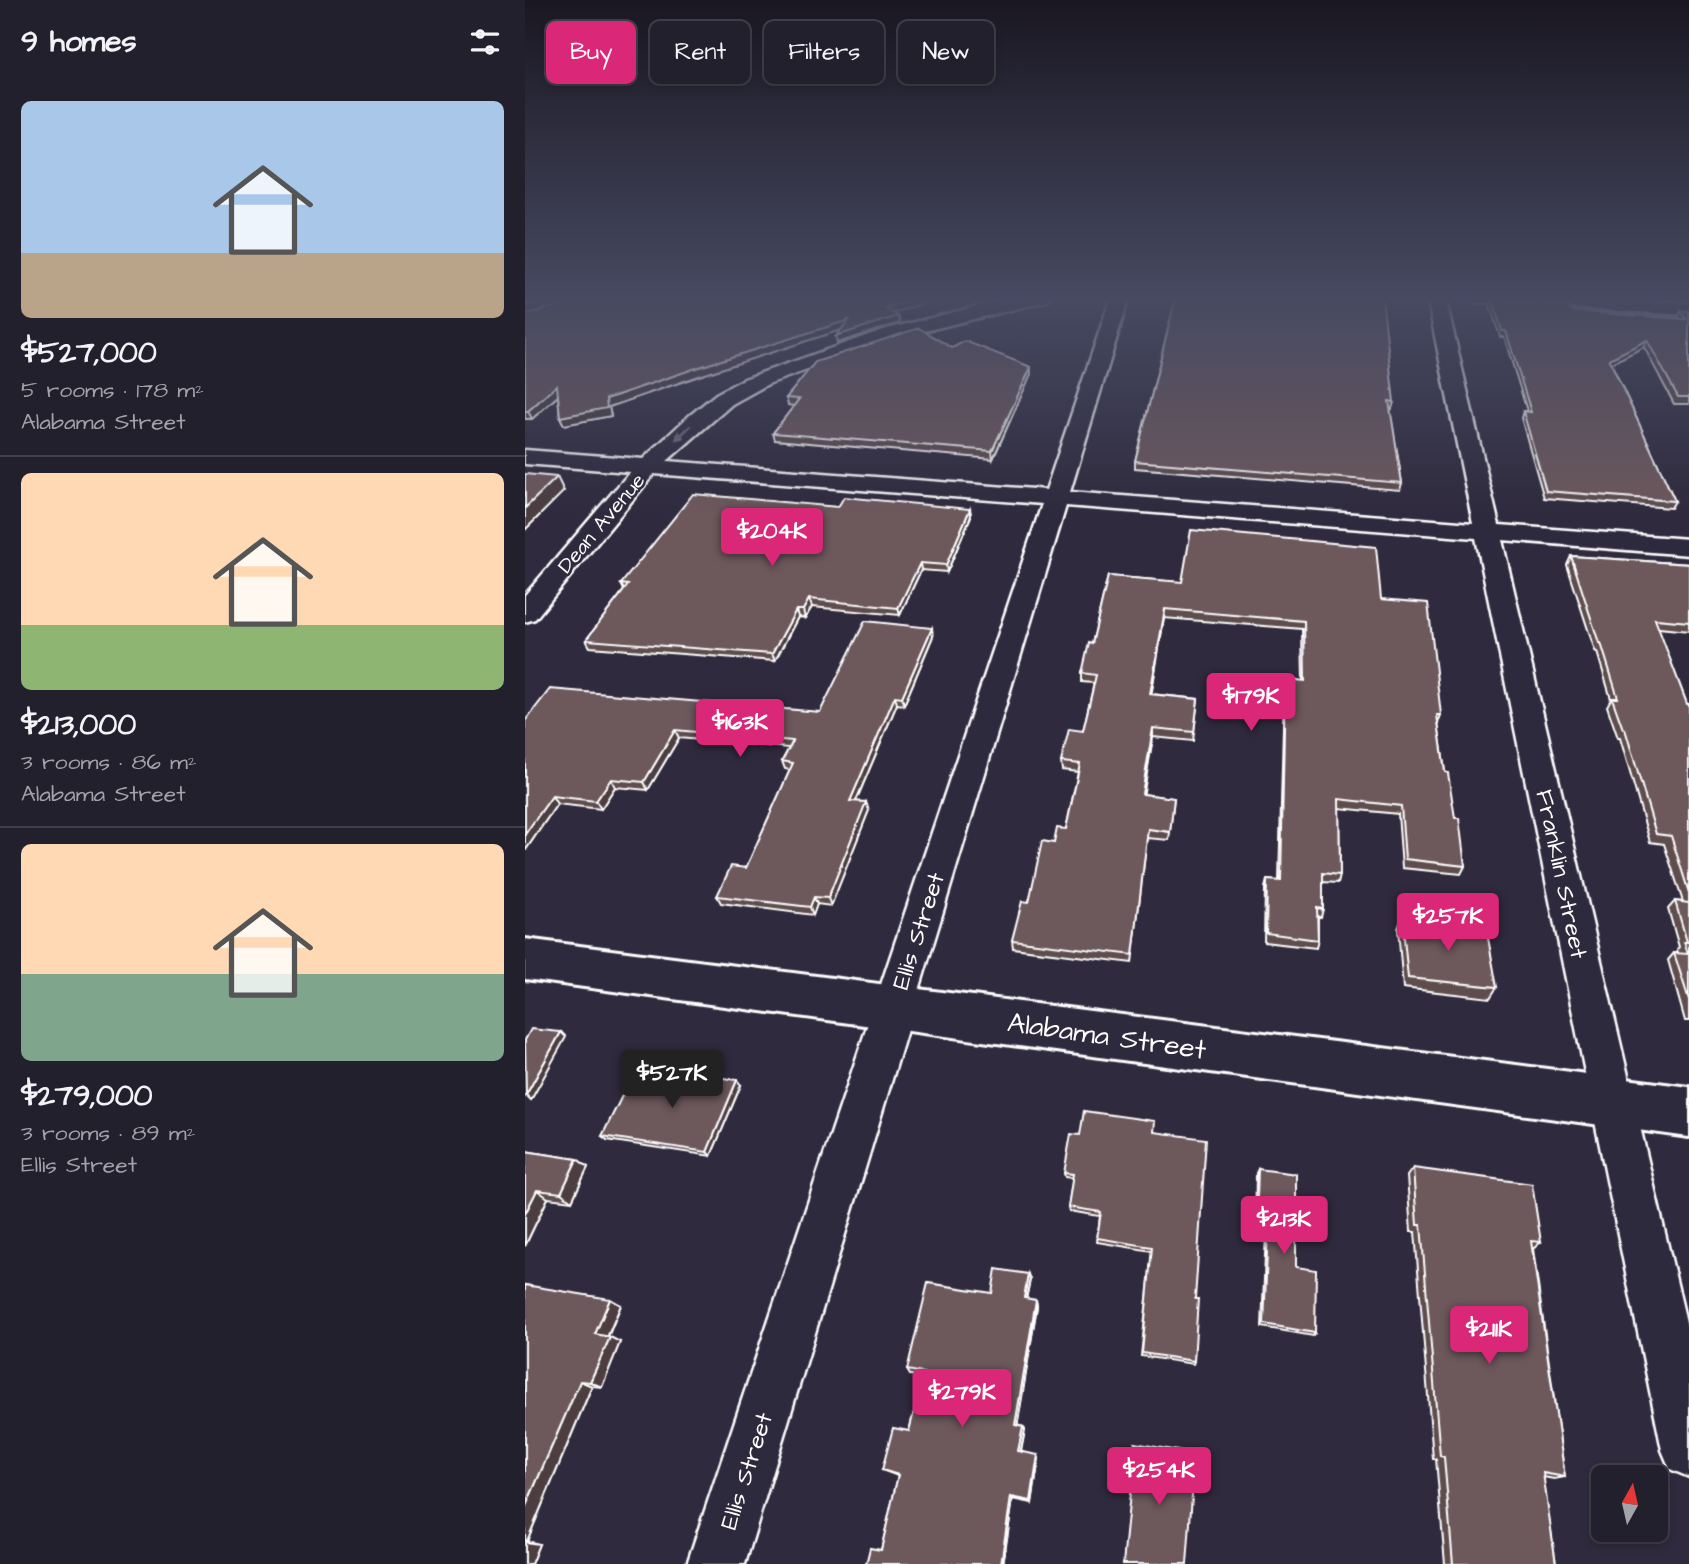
<!DOCTYPE html>
<html lang="en">
<head>
<meta charset="utf-8">
<style>
	:root { --surface:#23202e; --page:#2b2836; --text:#f1f3f6; --muted:#a3a3aa; --line:#403e4a; --accent:#db2777 }
	body { margin:0; font-family:"Architects Daughter",sans-serif; background:var(--page); color:var(--text); height:100vh; display:flex; flex-direction:column; font-size:26px; white-space:nowrap }
	* { box-sizing:border-box; margin:0 }
	p { font-size:23px; color:var(--muted) }
	.icon { flex:none; width:38px; height:38px; fill:none; stroke:currentColor; stroke-width:2; stroke-linecap:round; stroke-linejoin:round }
	.map { position:relative; flex:1; overflow:hidden }
	.side { display:flex; flex-direction:column; background:var(--surface); width:525px }
	.side>* { flex:none }
	.top-card { position:absolute; left:21px; top:21px; width:665px; height:63px; display:flex; gap:14px }
	.needle { width:46px; rotate:8deg }
	.buttons { position:absolute; left:1066px; top:1465px; display:grid; gap:14px }
	.buttons a { display:grid; place-items:center; width:77px; height:77px; border-radius:10px; background:var(--surface); box-shadow:0 4px 10px #0003,0 0 0 2px var(--line); font-size:35px }
	.price { position:absolute; translate:-50% -60px; padding:0 16px; border-radius:7px; background:var(--accent); color:#fff; font-size:23px; line-height:46px; filter:drop-shadow(0 2px 4px #0008) }
	.price::after { content:''; position:absolute; left:50%; top:42px; width:21px; height:16px; margin-left:-10px; background:inherit; clip-path:polygon(0 0,100% 0,50% 100%) }
	.price.active { background:#222; color:#fff }
	ul { padding:0; list-style:none }
	li { display:grid; align-content:center; gap:14px; height:371px; padding:0 21px }
	li+li { border-top:2px solid var(--line) }
	li span { display:grid; place-items:center; height:217px; border-radius:10px; color:#555 }
	li>.icon { margin-inline-start:auto }
	span .icon { width:126px; height:126px; fill:#fffc; stroke-width:1 }
	li b { font-size:30px }
	h2 { display:flex; justify-content:space-between; align-items:center; height:84px; padding:0 21px; font-size:30px }
	.tag { padding:0 24px; border-radius:10px; background:var(--surface); box-shadow:0 4px 10px #0003,0 0 0 2px var(--line); font-size:24px; line-height:63px }
	.tag.active { background:var(--accent); color:#fff }
	main { display:flex; flex:1; min-height:0 }
	.map>svg:first-child { display:block }
	.lines { fill:none; stroke-linecap:round; stroke-linejoin:round }
	.minor-casing { stroke:#fff; stroke-width:5 }
	.secondary-casing { stroke:#fff; stroke-width:6 }
	.minor { fill:#2f2a3d; fill-rule:evenodd }
	.secondary { fill:#2f2a3d; fill-rule:evenodd }
	.wall { fill:#5e4d4e; stroke:#fff; stroke-width:2 }
	.shaded-wall { fill:#4c3e40; stroke:#fff; stroke-width:2 }
	.building { fill:#6d595b; stroke:#fff; stroke-width:2 }
	.oneway { fill:#6d6a77 }
	.labels { text-anchor:middle; stroke-width:5; stroke-linejoin:round; paint-order:stroke }
	.far-street-label { font-size:21px; fill:#fff; stroke:#2f2a3d }
	.street-label { font-size:24px; fill:#fff; stroke:#2f2a3d }
	.near-street-label { font-size:28px; fill:#fff; stroke:#2f2a3d }
</style>
</head>
<body>
<main>
<section class="side">
<h2>9 homes<svg class="icon" aria-label="filters" viewBox="0 0 24 24"><path d="M4 7h16M4 17h16"/><circle cx="9" cy="7" r="2"/><circle cx="15" cy="17" r="2"/></svg></h2>
<ul>
<li><span style="background:linear-gradient(#a9c7e8 70%,#b9a48a 0)"><svg class="icon" aria-label="home" viewBox="0 0 24 24"><path d="M3 11l9-7 9 7M6 9v11h12V9"/></svg></span><div><b>$527,000</b><p>5 rooms · 178 m²</p><p>Alabama Street</p></div></li>
<li><span style="background:linear-gradient(#ffd9b3 70%,#8fb573 0)"><svg class="icon" aria-label="home" viewBox="0 0 24 24"><path d="M3 11l9-7 9 7M6 9v11h12V9"/></svg></span><div><b>$213,000</b><p>3 rooms · 86 m²</p><p>Alabama Street</p></div></li>
<li><span style="background:linear-gradient(#ffd9b3 60%,#7fa58c 0)"><svg class="icon" aria-label="home" viewBox="0 0 24 24"><path d="M3 11l9-7 9 7M6 9v11h12V9"/></svg></span><div><b>$279,000</b><p>3 rooms · 89 m²</p><p>Ellis Street</p></div></li>
</ul>
</section>
<div class="map">
<svg width="1164" height="1564" viewBox="0 0 1164 1564">
	<rect width="100%" height="100%" fill="#2f2a3d"/>
	<filter id="ink" filterUnits="userSpaceOnUse"><feTurbulence type="fractalNoise" baseFrequency=".0143" numOctaves="2"/><feDisplacementMap in="SourceGraphic" scale="14" xChannelSelector="R" yChannelSelector="G"/><feConvolveMatrix kernelMatrix="1 2 1 2 8 2 1 2 1" color-interpolation-filters="sRGB"/></filter>
	<g filter="url(#ink)">
		<g class="lines">
			<g class="minor-casing">
				<g id="minor">
					<polygon points="0,297 22,297 19,301 0,304"/>
					<polygon points="489,297 525,297 522,301 371,338 243,384 207,404 142,461 521,490 586,297 604,297 545,492 948,523 902,297 920,297 974,525 1164,539 1164,555 977,540 1164,1335 1164,1477 1145,1469 1137,1450 951,538 541,506 220,1564 162,1564 517,504 129,474 10,619 0,622 0,595 105,472 0,464 0,450 118,459 164,416 191,394 219,379 358,330"/>
					<polygon points="939,297 1050,297 1164,303 1164,315 948,302"/>
				</g>
			</g>
			<g class="secondary-casing">
				<polygon id="secondary" points="0,939 1164,1087 1164,1137 0,979"/>
			</g>
			<use href="#minor" class="minor"/>
			<use href="#secondary" class="secondary"/>
		</g>
		<g class="wall">
			<polygon points="88,297 417,297 369,313 373,316 375,323 312,343 311,336 315,330 174,376 84,407 86,416 39,425 35,417 33,396 7,419 0,419 0,315 75,301"/>
			<polygon points="651,297 869,402 867,409 865,409 877,483 875,490 610,468 610,461"/>
			<polygon points="1142,297 1164,297 1164,301 1143,299"/>
			<polygon points="967,299 1046,311 1154,318 1154,317 1156,311 1164,311 1164,404 1149,404 1119,347 1086,363 1150,501 1146,508 1019,498 996,418 998,411 1002,411 979,337 975,337 965,306"/>
			<polygon points="427,348 506,367 506,374 468,459 250,440 248,433 269,406 263,405 261,398"/>
			<polygon points="313,507 445,509 446,516 422,572 396,570 375,615 287,607 280,618 273,617 250,661 65,647 61,640 99,590 96,584"/>
			<polygon points="1046,556 1164,564 1164,631 1133,628 1162,704 1164,704 1164,1021 1160,1021 1143,960 1149,953 1153,953 1152,949 1154,947 1143,909 1150,901 1158,902 1139,844 1125,842 1095,738 1093,738 1082,706 1086,699 1072,652 1070,651 1042,565"/>
			<polygon points="583,576 856,599 916,715 913,723 920,772 940,866 936,874 877,868 873,814 814,808 815,875 813,883 798,882 798,909 796,917 793,917 793,940 791,948 739,942 740,888 742,880 754,881 759,688 760,679 778,681 777,629 639,618 626,694 673,699 668,741 628,737 618,794 649,798 644,840 622,838 607,963 488,948 487,940 529,843 541,829 553,772 537,770 536,762 558,731 569,683 557,682 557,673 567,644"/>
			<polygon points="408,636 379,705 372,704 331,801 344,810 306,906 292,904 288,915 196,903 192,896 221,868 265,770 260,769 257,761 264,748 154,738 123,790 90,787 76,809 32,804 0,851 0,721 295,712"/>
			<polygon points="877,918 972,987 965,998 878,988 873,929"/>
			<polygon points="216,1085 186,1156 82,1140 77,1136 110,1092"/>
			<polygon points="629,1132 670,1299 669,1361 668,1364 616,1356 627,1251 572,1242 575,1216 544,1211 543,1207 548,1178 540,1177 539,1173 555,1135"/>
			<polygon points="0,1151 52,1159 63,1167 47,1201 23,1198 0,1246"/>
			<polygon points="888,1168 1016,1242 1008,1249 1040,1477 1029,1479 1018,1477 1031,1564 920,1564 911,1459 908,1459 890,1232 886,1232 882,1176"/>
			<polygon points="733,1169 771,1267 790,1333 788,1336 737,1327 741,1231 730,1230 731,1173"/>
			<polygon points="505,1279 501,1299 511,1300 512,1306 492,1425 498,1427 500,1430 496,1452 514,1458 507,1503 488,1499 478,1564 341,1564 356,1550 373,1476 357,1470 384,1431 398,1377 385,1375 382,1370 467,1293"/>
			<polygon points="0,1285 96,1305 83,1337 95,1342 77,1387 67,1386 2,1541 14,1544 6,1564 0,1564"/>
		</g>
		<g class="shaded-wall">
			<polygon points="394,297 417,297 362,315 360,308"/>
			<polygon points="373,316 375,323 312,343 311,336"/>
			<polygon points="324,320 325,327 174,376 84,407 86,416 39,425 35,417 81,399 171,368"/>
			<polygon points="1122,340 1119,347 1081,366 1084,359"/>
			<polygon points="506,367 506,374 468,459 467,451"/>
			<polygon points="32,385 36,393 7,419 3,411"/>
			<polygon points="32,477 39,491 0,530 0,508"/>
			<polygon points="445,509 446,516 422,572 421,565"/>
			<polygon points="395,563 396,570 375,615 373,608"/>
			<polygon points="284,599 287,607 280,618 278,610"/>
			<polygon points="640,609 639,618 625,703 625,694"/>
			<polygon points="271,610 273,617 250,661 247,654"/>
			<polygon points="407,628 408,636 379,705 377,697"/>
			<polygon points="370,696 372,704 328,808 325,801"/>
			<polygon points="628,728 628,737 617,803 617,794"/>
			<polygon points="150,730 154,738 123,790 119,782"/>
			<polygon points="86,779 90,787 76,809 71,801"/>
			<polygon points="27,796 32,804 0,851 0,834"/>
			<polygon points="341,802 344,810 306,906 303,898"/>
			<polygon points="289,897 292,904 288,915 285,907"/>
			<polygon points="36,1032 41,1037 6,1100 1,1095"/>
			<polygon points="212,1080 216,1085 186,1156 182,1152"/>
			<polygon points="52,1159 63,1167 47,1201 36,1193"/>
			<polygon points="12,1190 23,1198 0,1246 0,1214"/>
			<polygon points="503,1274 505,1279 500,1304 499,1298"/>
			<polygon points="85,1299 96,1305 81,1340 70,1334"/>
			<polygon points="511,1300 512,1306 492,1428 490,1425"/>
			<polygon points="85,1337 95,1342 77,1387 65,1382"/>
			<polygon points="55,1381 67,1386 2,1541 0,1541 0,1508"/>
			<polygon points="498,1427 500,1430 495,1454 493,1451"/>
			<polygon points="513,1455 514,1458 507,1503 506,1501"/>
			<polygon points="486,1497 488,1499 478,1564 476,1564"/>
			<polygon points="0,1542 14,1544 6,1564 0,1564"/>
		</g>
		<g class="building">
			<polygon points="65,297 70,297 75,301 88,297 394,297 360,308 373,316 311,336 324,320 171,368 81,399 82,408 35,417 32,385 3,411 0,411 0,315"/>
			<polygon points="651,297 857,297 869,402 864,401 877,483 610,461"/>
			<polygon points="967,299 1042,304 1046,311 1161,319 1156,311 1164,311 1164,397 1153,397 1122,340 1084,359 1150,501 1021,491 998,411 1006,412 981,331 977,331"/>
			<polygon points="394,328 427,348 440,341 506,367 467,451 248,433 274,399 261,398 290,362"/>
			<polygon points="0,474 32,477 0,508"/>
			<polygon points="168,494 313,507 319,497 445,509 421,565 395,563 373,608 284,599 278,610 271,610 247,654 61,640 103,585 96,584"/>
			<polygon points="666,530 851,547 856,599 903,603 916,715 912,715 920,772 923,773 930,818 934,818 940,866 880,859 876,806 814,799 815,875 798,873 798,909 792,908 793,940 741,933 742,880 756,881 760,679 780,681 779,621 640,609 625,694 673,699 669,732 628,728 617,794 649,798 645,832 623,829 608,955 487,940 497,901 504,902 517,841 529,843 532,828 541,829 555,764 536,762 544,729 558,731 571,675 557,673 564,643 567,644 583,576 657,582"/>
			<polygon points="1046,556 1164,564 1164,622 1130,619 1162,704 1164,704 1164,893 1146,836 1131,834 1100,729 1098,729 1087,698 1093,698 1076,643 1074,643"/>
			<polygon points="340,621 407,628 377,697 370,696 325,801 341,802 303,898 289,897 285,907 192,896 206,866 221,868 268,763 257,761 268,741 150,730 119,782 86,779 71,801 27,796 0,834 0,721 25,689 295,712"/>
			<polygon points="1150,901 1164,903 1164,1000 1149,953 1163,954 1159,942 1162,942"/>
			<polygon points="877,918 961,927 972,987 883,978"/>
			<polygon points="6,1029 36,1032 1,1095 0,1040"/>
			<polygon points="123,1067 212,1080 182,1152 77,1136 100,1090 110,1092"/>
			<polygon points="559,1111 630,1121 629,1132 681,1139 670,1299 673,1299 669,1361 617,1353 627,1247 572,1238 576,1212 543,1207 548,1174 539,1173 546,1134 555,1135"/>
			<polygon points="0,1151 52,1159 36,1193 12,1190 0,1214"/>
			<polygon points="888,1168 1007,1184 1016,1242 1006,1241 1040,1477 1018,1473 1031,1564 928,1564 919,1457 915,1456 896,1225 892,1225"/>
			<polygon points="733,1169 771,1174 771,1267 791,1270 790,1333 739,1324 743,1227 731,1226"/>
			<polygon points="471,1269 503,1274 499,1298 511,1300 490,1425 498,1427 493,1451 513,1455 506,1501 486,1497 476,1564 341,1564 345,1548 356,1550 373,1475 357,1470 368,1428 384,1431 399,1373 382,1370 403,1283 467,1293"/>
			<polygon points="0,1285 85,1299 70,1334 85,1337 65,1382 55,1381 0,1508"/>
			<polygon points="610,1443 670,1454 662,1564 598,1564"/>
		</g>
		<defs><path id="oneway-solid" d="M-6-.8H1V-3.2L6.5 0L1 3.2V.8H-6Z" transform="scale(1.75)"/></defs>
		<use class="oneway" href="#oneway-solid" transform="translate(158 433) rotate(137)"/>
	</g>
	<linearGradient id="sky" x2="0" y2="1"><stop stop-color="#1a1722"/><stop offset="0.58" stop-color="#474a62"/><stop offset="1" stop-color="#474a62" stop-opacity="0"/></linearGradient>
	<rect width="1164" height="516" fill="url(#sky)"/>
	<g class="labels">
		<g class="far-street-label">
			<text transform="translate(76 523) rotate(-50)" y="7">Dean Avenue</text>
		</g>
		<g class="street-label">
			<text transform="translate(1037 874) rotate(78)" y="8">Franklin Street</text>
			<text transform="translate(393 931) rotate(-72)" y="8">Ellis Street</text>
			<text transform="translate(221 1471) rotate(-72)" y="8">Ellis Street</text>
		</g>
		<g class="near-street-label">
			<text transform="translate(582 1035) rotate(8)" y="10">Alabama Street</text>
		</g>
	</g>
</svg>
<div class="buttons">
<a><svg class="needle" viewBox="-14 -14 28 28"><path d="M0-13l5 13h-10z" fill="#e53935"/><path d="M0 13l5-13h-10z" fill="#a3a3aa"/></svg></a>
</div>
<b class="price" style="left:247px;top:568px">$204K</b>
<b class="price" style="left:726px;top:733px">$179K</b>
<b class="price" style="left:215px;top:759px">$163K</b>
<b class="price" style="left:923px;top:953px">$257K</b>
<b class="price active" style="left:147px;top:1110px">$527K</b>
<b class="price" style="left:759px;top:1256px">$213K</b>
<b class="price" style="left:964px;top:1366px">$211K</b>
<b class="price" style="left:437px;top:1429px">$279K</b>
<b class="price" style="left:634px;top:1507px">$254K</b>
<div class="top-card">
<a class="tag active">Buy</a>
<a class="tag">Rent</a>
<a class="tag">Filters</a>
<a class="tag">New</a>
</div>
</div>
</main>
</body>
</html>
